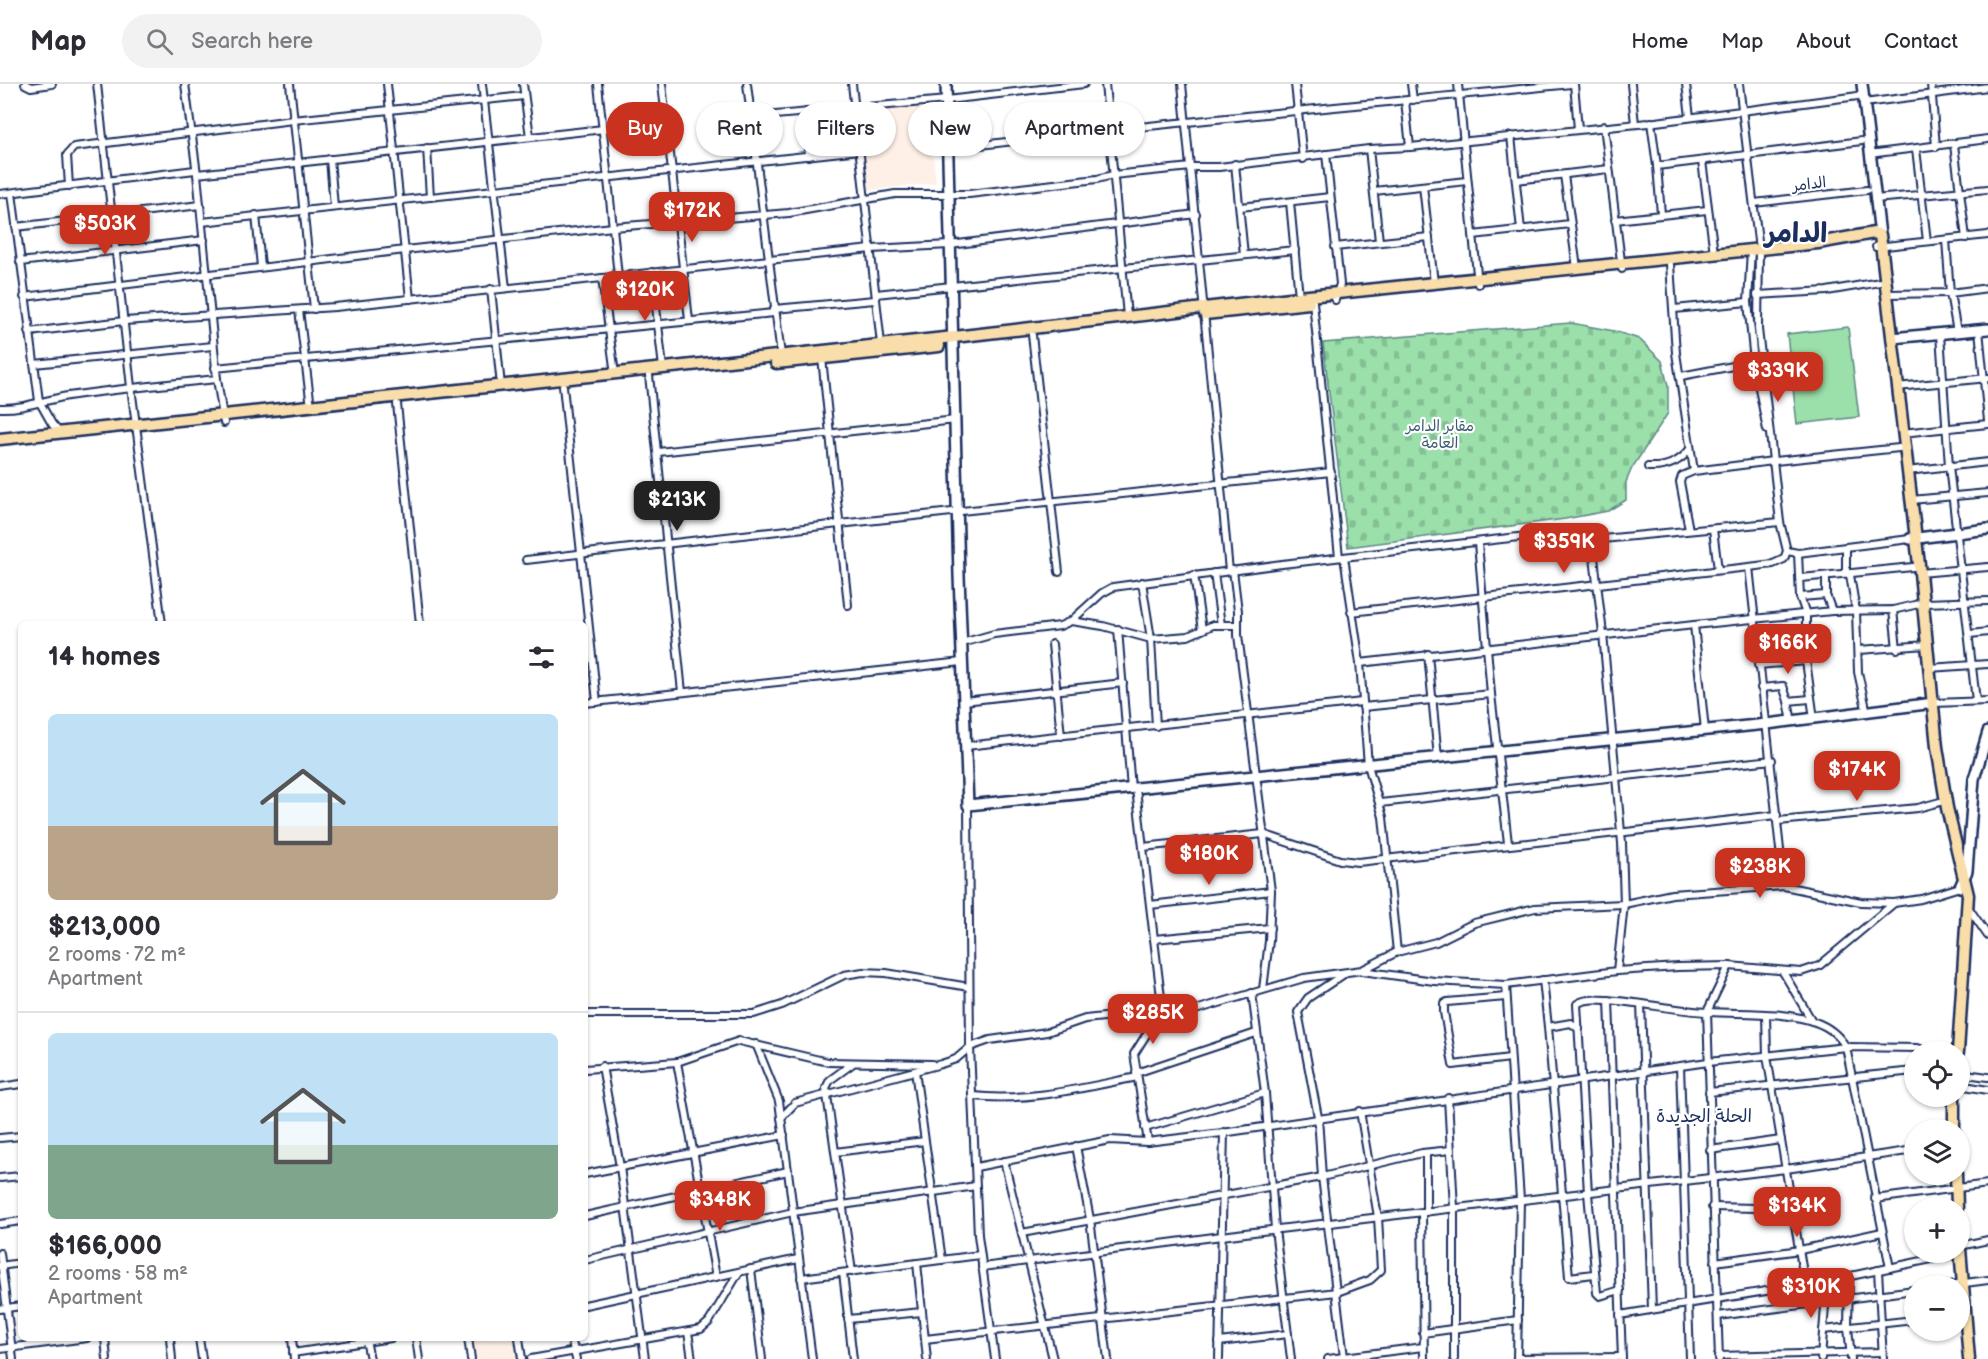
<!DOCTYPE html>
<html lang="en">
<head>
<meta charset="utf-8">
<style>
	:root { --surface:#fff; --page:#f2f2f3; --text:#2b2b33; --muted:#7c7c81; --line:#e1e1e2; --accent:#c8321e }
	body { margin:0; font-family:"Balsamiq Sans","Playpen Sans Arabic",sans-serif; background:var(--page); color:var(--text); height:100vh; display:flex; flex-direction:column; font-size:22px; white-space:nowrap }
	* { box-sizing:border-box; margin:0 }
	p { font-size:20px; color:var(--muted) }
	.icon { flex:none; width:33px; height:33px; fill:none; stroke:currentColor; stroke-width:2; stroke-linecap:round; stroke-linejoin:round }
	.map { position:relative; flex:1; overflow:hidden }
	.side { position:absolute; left:18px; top:537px; width:570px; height:720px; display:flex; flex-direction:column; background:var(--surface); border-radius:9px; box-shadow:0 2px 4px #0004 }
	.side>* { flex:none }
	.guide { position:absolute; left:606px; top:18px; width:570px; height:54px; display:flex; gap:12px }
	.tools { position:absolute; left:1904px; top:957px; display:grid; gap:12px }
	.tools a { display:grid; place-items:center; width:66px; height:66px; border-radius:50%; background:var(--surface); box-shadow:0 2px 4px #0004; font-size:30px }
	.price { position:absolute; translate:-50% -51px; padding:0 14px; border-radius:12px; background:var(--accent); color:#fff; font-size:20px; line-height:39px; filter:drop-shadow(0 2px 3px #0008) }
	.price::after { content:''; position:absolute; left:50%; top:36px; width:18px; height:14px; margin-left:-9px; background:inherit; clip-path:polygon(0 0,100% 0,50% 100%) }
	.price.active { background:#222; color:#fff }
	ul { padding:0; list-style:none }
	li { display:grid; align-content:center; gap:12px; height:318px; padding:0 30px }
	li+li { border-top:2px solid var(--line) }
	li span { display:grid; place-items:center; height:186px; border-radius:9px; color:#555 }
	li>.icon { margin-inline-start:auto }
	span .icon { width:108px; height:108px; fill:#fffc; stroke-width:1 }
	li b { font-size:26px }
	h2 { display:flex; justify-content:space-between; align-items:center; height:72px; padding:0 30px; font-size:26px }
	.chip { padding:0 21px; border-radius:27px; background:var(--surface); box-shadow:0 2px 4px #0004; font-size:21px; line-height:54px }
	.chip.active { background:var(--accent); color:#fff }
	header { display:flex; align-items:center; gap:36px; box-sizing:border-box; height:84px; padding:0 30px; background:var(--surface); border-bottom:2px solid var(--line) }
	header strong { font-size:28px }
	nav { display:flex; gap:33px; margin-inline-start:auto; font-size:21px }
	.search { width:420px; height:54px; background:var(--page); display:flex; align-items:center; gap:15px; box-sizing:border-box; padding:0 21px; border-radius:33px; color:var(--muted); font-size:22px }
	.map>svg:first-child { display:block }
	.built { fill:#fef0e6 }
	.green { fill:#9bdfaa; stroke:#5b8784; stroke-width:1.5 }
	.cemetery { fill:url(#cemetery-stones); stroke:#5b8784; stroke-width:1.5 }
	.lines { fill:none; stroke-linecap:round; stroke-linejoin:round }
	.street-casing { stroke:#1b2f5e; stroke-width:10 }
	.secondary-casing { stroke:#1b2f5e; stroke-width:14 }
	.primary-casing { stroke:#1b2f5e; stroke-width:15 }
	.street { stroke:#fff; stroke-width:6 }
	.secondary { stroke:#fff; stroke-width:9 }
	.primary { stroke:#f9deab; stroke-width:10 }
	.labels { text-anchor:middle; stroke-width:4.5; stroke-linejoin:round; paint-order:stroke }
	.street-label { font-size:15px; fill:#1b2f5e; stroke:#fff }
	.park-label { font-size:15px; fill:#3b5b71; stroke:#fff }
	.quarter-label { font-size:18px; fill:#1b2f5e; stroke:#fff }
	.town-label { font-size:27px; font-weight:bold; fill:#1b2f5e; stroke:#fff }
</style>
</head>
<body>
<header>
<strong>Map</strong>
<div class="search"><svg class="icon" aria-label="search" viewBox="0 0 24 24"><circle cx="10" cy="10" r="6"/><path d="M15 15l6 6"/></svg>Search here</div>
<nav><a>Home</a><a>Map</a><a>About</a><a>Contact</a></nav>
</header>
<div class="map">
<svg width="1988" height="1275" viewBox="0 0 1988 1275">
	<defs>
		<pattern id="cemetery-stones" width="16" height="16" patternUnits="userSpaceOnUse" patternTransform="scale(1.5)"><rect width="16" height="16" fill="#9bdfaa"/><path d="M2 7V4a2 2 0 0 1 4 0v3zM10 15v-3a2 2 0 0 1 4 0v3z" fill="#85c095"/></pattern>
	</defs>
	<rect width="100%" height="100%" fill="#fff"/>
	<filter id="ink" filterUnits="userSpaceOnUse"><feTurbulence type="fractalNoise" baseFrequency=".0167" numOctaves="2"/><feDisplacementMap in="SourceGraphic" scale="12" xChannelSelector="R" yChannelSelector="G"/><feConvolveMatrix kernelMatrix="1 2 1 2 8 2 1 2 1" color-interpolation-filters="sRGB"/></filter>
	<g filter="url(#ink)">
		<g class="built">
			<polygon points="927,19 936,99 869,106 860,26"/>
			<polygon points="468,1254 514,1254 517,1275 471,1275"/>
		</g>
		<polygon class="green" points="1848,243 1859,333 1797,340 1787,250"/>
		<polygon class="cemetery" points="1571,239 1614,247 1639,255 1662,277 1668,302 1668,329 1632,384 1626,398 1626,416 1608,427 1565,435 1348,463 1323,259"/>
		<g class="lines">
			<g class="street-casing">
				<g id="street">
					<polyline points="25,0 31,3 52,0"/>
					<polyline points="97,0 131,303 162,540"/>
					<polyline points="185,0 197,90 217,295 224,339"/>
					<polyline points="290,0 314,225"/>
					<polyline points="387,0 410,215"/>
					<polyline points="482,0 506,204"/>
					<polyline points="523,0 530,53"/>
					<polyline points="598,0 618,192"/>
					<polyline points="662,0 689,236"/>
					<polyline points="747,0 781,271"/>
					<polyline points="852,0 881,260"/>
					<polyline points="1105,0 1127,232"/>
					<polyline points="1182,0 1229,487"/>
					<polyline points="1295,0 1303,75"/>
					<polyline points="1411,0 1413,16"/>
					<polyline points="1458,0 1478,200"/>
					<polyline points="1574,0 1578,45"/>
					<polyline points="1631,0 1635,40"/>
					<polyline points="1686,0 1690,33"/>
					<polyline points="1931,0 1936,63"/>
					<polyline points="1405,17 1410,63"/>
					<polyline points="1864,19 1988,3"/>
					<polyline points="806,28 809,72"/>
					<polyline points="751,33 947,16 1084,0"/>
					<polyline points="1651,38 1657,82"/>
					<polyline points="1604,42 1622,185"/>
					<polyline points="1511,52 1521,146"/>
					<polyline points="1954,61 1966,154"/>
					<polyline points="427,64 430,113"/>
					<path d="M 948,65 C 1155,39 1363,21 1571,0"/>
					<polyline points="1369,65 1379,157"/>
					<polyline points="1916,65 1927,157"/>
					<polyline points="1326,70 1340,200 1335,216"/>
					<polyline points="1869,70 1988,55"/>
					<polyline points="330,75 334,123"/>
					<polyline points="1702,77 1714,169"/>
					<polyline points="1235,80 1244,171"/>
					<polyline points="197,90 667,38"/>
					<polyline points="1564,91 1577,184"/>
					<polyline points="1516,96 1609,85"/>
					<polyline points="69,102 67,71 74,63 293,36 524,12"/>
					<polyline points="1423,102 1434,199"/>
					<polyline points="1374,107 1467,97"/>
					<polyline points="12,109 39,317 52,340 60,349"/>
					<polyline points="0,110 195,86"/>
					<polyline points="1874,115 1988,105"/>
					<polyline points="1290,118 1299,213"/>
					<polyline points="1754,119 1867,106"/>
					<polyline points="1240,123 1330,113"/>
					<polyline points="1661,130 1657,82 1862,57"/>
					<polyline points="256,131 261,183"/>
					<polyline points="1615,136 1707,126"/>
					<polyline points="202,138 860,66"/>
					<polyline points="16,143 200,121"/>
					<polyline points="1473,151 1570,140"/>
					<polyline points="1946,156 1950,209 1957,248"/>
					<polyline points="1335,163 1429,153"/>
					<polyline points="1876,163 1988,151"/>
					<polyline points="20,178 204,156"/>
					<polyline points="1670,180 1676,269 1694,387"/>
					<polyline points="652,188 663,284"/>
					<polyline points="602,194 615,290"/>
					<polyline points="491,205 501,302"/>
					<polyline points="876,210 1295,166"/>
					<polyline points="1887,210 1950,209 1988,204"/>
					<polyline points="1757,211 1827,207 1880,198"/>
					<polyline points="24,213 405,166 613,143 789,129 895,110 969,110 1097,95 1113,91 1191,83 1219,83 1369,65 1410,63 1648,39 1858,12"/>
					<polyline points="1313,218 1339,473"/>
					<polyline points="774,225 875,216"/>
					<polyline points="1674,225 1748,218"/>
					<polyline points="299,226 311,323"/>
					<polyline points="1979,246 1988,337"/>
					<polyline points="29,248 124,237 335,223 871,165 950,161 1196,130"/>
					<polyline points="1940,250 1949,382 1976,617"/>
					<polyline points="1032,251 1059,488"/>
					<polyline points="822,274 848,521"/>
					<polyline points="1754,278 1767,346"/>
					<polyline points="34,280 213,262"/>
					<polyline points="215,284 774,229"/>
					<polyline points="649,291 682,608"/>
					<polyline points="1681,292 1754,278 1748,218 1751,166"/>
					<polyline points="563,302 597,618"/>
					<polyline points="1897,303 1988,294"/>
					<polyline points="397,320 420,540"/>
					<path d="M 0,324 C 23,325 45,316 68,312 C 118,305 167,300 217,295"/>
					<polyline points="1902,349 1988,340"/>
					<polyline points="658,368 956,336"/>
					<polyline points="1775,377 1899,364"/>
					<path d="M 1648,383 C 1665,384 1680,378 1690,365"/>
					<polyline points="1907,387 1988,378"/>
					<polyline points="1911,416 1988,409"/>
					<polyline points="1713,445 1718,486"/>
					<polyline points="1689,446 1680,398 1682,392 1694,387 1773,377"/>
					<polyline points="1592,456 1780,438"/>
					<polyline points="1478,459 1491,610 1508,759"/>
					<polyline points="1846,463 1846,489 1850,491 1856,527 1858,588 1867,629"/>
					<polyline points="1787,467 1798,469 1910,455"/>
					<polyline points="1798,469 1800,513 1806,530 1806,577 1814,635"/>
					<polyline points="1344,473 1360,579 1368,681 1383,733 1397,868"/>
					<polyline points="526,476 839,440 1331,388"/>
					<polyline points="1749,483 1784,802"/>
					<polyline points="1233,486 1238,527 1238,551 1271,807 1269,857 1263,905"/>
					<polyline points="1214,489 1221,541"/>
					<polyline points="1920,489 1988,483"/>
					<polyline points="1194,491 1202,546"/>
					<polyline points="1826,493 1826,511 1832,527"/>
					<polyline points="1801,494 1913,483"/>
					<polyline points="1142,498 1151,555 1156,642"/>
					<polyline points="1800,513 1826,511"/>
					<polyline points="1893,526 1897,565"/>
					<polyline points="1351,528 1749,483 1773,480 1784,475 1787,467 1780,438 1758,245 1759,165 1739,0"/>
					<polyline points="1071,537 1103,542 1151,555 1188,552 1213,541 1238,541"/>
					<polyline points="1694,541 1705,646"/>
					<polyline points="1118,545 1131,705"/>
					<polyline points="1970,550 1988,548"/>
					<polyline points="962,559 994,550 1060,542 1071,537 1102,509 1113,503 1282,480 1580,446 1592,456 1603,550 1622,759 1624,820 1617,887"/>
					<polyline points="1052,560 1061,652"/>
					<polyline points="1859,566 1927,561"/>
					<polyline points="1428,570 1438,674"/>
					<polyline points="1360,579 1694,541 1832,527 1893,526 1923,519 1988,517"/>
					<polyline points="1758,581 1806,577"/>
					<polyline points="1929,584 1988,580"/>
					<polyline points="1761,604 1783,602 1788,617 1810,615"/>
					<polyline points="964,617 1123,599"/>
					<polyline points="1788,617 1792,638"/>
					<polyline points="585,619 962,578"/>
					<polyline points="1934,619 1988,617"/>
					<polyline points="1363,623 1491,610"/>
					<polyline points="966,662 1362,618"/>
					<polyline points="1136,705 1163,930 1151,943 1134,970 1148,1058"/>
					<polyline points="1380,719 1772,676"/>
					<polyline points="968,721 970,963 978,1151 995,1275"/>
					<polyline points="1778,737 1918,724 1940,718"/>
					<polyline points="1143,763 1263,750 1340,776 1358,778 1777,731"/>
					<polyline points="1150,821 1271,807"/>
					<polyline points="1968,823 1988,852"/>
					<polyline points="1154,855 1270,844"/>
					<polyline points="1362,887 1434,897 1506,901 1617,887 1678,883 1729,882 1801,888 1819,882 1893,820"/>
					<polyline points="1783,888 1812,937"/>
					<polyline points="1344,890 1308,914 1298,928 1318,1033 1322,1093 1344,1273"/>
					<polyline points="1543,896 1548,943"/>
					<polyline points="1506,901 1520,1116 1517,1275"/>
					<polyline points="1252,909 1265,1009 1275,1145 1291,1275"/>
					<polyline points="1506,913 1447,918 1444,920 1444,928 1453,981 1510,974"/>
					<polyline points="1609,916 1622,1275"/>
					<polyline points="1641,920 1652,1225"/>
					<polyline points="585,930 754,930 782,921 844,891 863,888 886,889 969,903"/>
					<polyline points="1766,931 1767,972 1805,1201"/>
					<polyline points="1579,945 1571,939 1548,943 1569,1193 1594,1190"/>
					<polyline points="756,960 779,1017 812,1275"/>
					<polyline points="677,978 716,1193"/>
					<polyline points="602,982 620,1083 645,1275"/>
					<polyline points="1680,982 1690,1275"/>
					<polyline points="585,985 677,978 739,957 828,978 932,980"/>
					<polyline points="915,987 942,1176"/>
					<polyline points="1136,989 1256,949"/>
					<polyline points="1959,989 1988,993"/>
					<polyline points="1959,1001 1988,1006"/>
					<polyline points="0,1003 21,1000"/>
					<polyline points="1709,1008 1914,987"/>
					<path d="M 973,1012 C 1029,1018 1082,1004 1137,993"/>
					<polyline points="1448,1014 1454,1124 1454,1275"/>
					<polyline points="781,1034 795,1019 941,980 956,975 970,963 990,956 1047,948 1085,935 1104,933 1192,927 1304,894 1362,886 1397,868 1436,858 1474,839 1535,824 1624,820 1672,810 1784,802 1861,818 1894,819 1921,815 1960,803"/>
					<polyline points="1145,1044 1265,1009"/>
					<polyline points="0,1054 21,1052"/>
					<polyline points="1076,1062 1090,1135 1108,1275"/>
					<polyline points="1710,1066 1781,1056"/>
					<polyline points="835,1068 925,1057"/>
					<polyline points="1426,1069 1426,1128"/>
					<polyline points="1004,1077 1053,1275"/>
					<polyline points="976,1083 1110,1056 1147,1058 1222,1049 1708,978 1846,963 1918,964 1927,968"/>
					<polyline points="585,1090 784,1051"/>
					<polyline points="0,1094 21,1092"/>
					<polyline points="1875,1115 1988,1100"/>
					<polyline points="1712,1123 1793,1125"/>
					<polyline points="1422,1128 1424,1275"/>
					<polyline points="585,1132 788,1087"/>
					<polyline points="0,1140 21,1137"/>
					<polyline points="1022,1149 1322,1093 1422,1069 1451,1066"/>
					<polyline points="1960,1162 1988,1156"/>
					<polyline points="0,1169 13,1275"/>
					<polyline points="585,1176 793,1128 976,1102"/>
					<polyline points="1715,1178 1800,1166 1882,1148"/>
					<polyline points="917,1179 927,1275"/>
					<polyline points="0,1182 21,1179"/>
					<polyline points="982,1183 1245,1149 1786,1085 1914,1066"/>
					<polyline points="751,1185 762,1275"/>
					<polyline points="1878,1186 1883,1275"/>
					<polyline points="852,1188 826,1004 830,996 852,980"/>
					<polyline points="843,1189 853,1275"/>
					<polyline points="1849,1192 1848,1243 1851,1275"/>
					<polyline points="801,1194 980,1171"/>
					<polyline points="1942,1202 1988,1196"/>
					<path d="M 1620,1206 L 1600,1212 L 1597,1209 L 1588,1109 L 1577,920 C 1588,912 1613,917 1627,918 C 1654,921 1682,927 1709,928 C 1743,930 1783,927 1815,938 C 1829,943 1838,950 1846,963 L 1890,1184"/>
					<polyline points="585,1221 798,1175"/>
					<polyline points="0,1225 21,1222"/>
					<polyline points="1620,1231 1827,1197 1960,1169"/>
					<polyline points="1718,1232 1914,1206"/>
					<polyline points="848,1235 922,1228"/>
					<polyline points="1823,1246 1914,1236"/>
					<polyline points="688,1248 692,1275"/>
					<polyline points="1423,1249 1518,1236"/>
					<polyline points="105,1254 107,1275"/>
					<polyline points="170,1254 172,1275"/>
					<polyline points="199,1254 202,1275"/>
					<polyline points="292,1254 294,1275"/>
					<polyline points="416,1254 419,1275"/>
					<polyline points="468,1254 471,1275"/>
					<polyline points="519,1254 522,1275"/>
					<polyline points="571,1254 576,1275"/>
					<polyline points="925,1255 1337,1208 1370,1196 1381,1186 1378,1133 1360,1027"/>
					<polyline points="366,1256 370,1275"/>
					<polyline points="1219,1258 1288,1250"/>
					<polyline points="0,1265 87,1254"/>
					<polyline points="293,1269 391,1254"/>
					<polyline points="1718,1272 1882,1268"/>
					<polyline points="1517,1274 1622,1273"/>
					<polyline points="1821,1274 1827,1197"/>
					<polyline points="531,1275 701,1245 709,1238 739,1188"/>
					<polyline points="1219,1275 1224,1048"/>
					<polyline points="1328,1275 1423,1263"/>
					<polyline points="1719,1275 1707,928 1729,882"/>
				</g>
			</g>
			<g class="secondary-casing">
				<g id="secondary">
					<polyline points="946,0 959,492 968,721 1767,640 1934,619"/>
					<polyline points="1862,0 1880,151"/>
					<polyline points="1892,254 1988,245"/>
					<polyline points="1910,455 1988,445"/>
					<polyline points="1960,803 1967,787 1974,695 1988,648"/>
				</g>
			</g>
			<g class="primary-casing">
				<g id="primary">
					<polyline points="1205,230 1309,219"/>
					<polyline points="776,279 939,262"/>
					<polyline points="0,355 954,253 1299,213 1818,159 1874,149 1880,151 1887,210 1920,489 1937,663 1947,724 1968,811 1958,968"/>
					<polyline points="1954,1046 1954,1012"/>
					<polyline points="1956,1090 1957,1124"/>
					<polyline points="1959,1152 1969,1275"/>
				</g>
			</g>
			<use href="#street" class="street"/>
			<use href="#secondary" class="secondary"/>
			<use href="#primary" class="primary"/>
		</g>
	</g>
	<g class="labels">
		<g class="street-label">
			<text transform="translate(1809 100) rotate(-7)" y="5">الدامر</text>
		</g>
		<g class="park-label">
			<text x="1440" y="347">مقابر الدامر<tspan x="1440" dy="17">العامة</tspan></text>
		</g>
		<g class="quarter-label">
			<text x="1704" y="1038">الحلة الجديدة</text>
		</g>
		<g class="town-label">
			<text x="1796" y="158">الدامر</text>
		</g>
	</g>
</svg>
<div class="tools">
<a><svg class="icon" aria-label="locate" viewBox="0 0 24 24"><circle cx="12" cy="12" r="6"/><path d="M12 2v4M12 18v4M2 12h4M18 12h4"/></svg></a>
<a><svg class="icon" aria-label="layers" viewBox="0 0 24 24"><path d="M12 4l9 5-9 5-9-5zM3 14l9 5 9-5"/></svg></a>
<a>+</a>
<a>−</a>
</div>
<b class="price" style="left:692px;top:159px">$172K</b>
<b class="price" style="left:105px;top:172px">$503K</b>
<b class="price" style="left:645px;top:238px">$120K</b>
<b class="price" style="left:1778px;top:319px">$339K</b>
<b class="price active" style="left:677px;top:448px">$213K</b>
<b class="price" style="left:1564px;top:490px">$359K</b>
<b class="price" style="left:1788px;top:591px">$166K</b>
<b class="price" style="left:1857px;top:718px">$174K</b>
<b class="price" style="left:1209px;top:802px">$180K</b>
<b class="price" style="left:1760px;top:815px">$238K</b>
<b class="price" style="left:1153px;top:961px">$285K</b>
<b class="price" style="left:720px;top:1148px">$348K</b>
<b class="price" style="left:1797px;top:1154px">$134K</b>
<b class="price" style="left:1811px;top:1235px">$310K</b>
<div class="guide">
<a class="chip active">Buy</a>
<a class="chip">Rent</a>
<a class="chip">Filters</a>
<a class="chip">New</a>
<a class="chip">Apartment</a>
</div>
<section class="side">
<h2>14 homes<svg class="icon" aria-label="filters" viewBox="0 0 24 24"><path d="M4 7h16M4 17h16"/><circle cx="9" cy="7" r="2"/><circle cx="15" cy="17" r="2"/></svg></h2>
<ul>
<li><span style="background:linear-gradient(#bfe0f5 60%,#b9a48a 0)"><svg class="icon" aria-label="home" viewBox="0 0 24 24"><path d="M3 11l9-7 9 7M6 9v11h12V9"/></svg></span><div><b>$213,000</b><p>2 rooms · 72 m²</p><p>Apartment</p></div></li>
<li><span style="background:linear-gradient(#bfe0f5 60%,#7fa58c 0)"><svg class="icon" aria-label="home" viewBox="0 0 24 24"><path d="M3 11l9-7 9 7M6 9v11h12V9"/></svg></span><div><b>$166,000</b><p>2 rooms · 58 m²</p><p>Apartment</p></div></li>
</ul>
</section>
</div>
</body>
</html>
